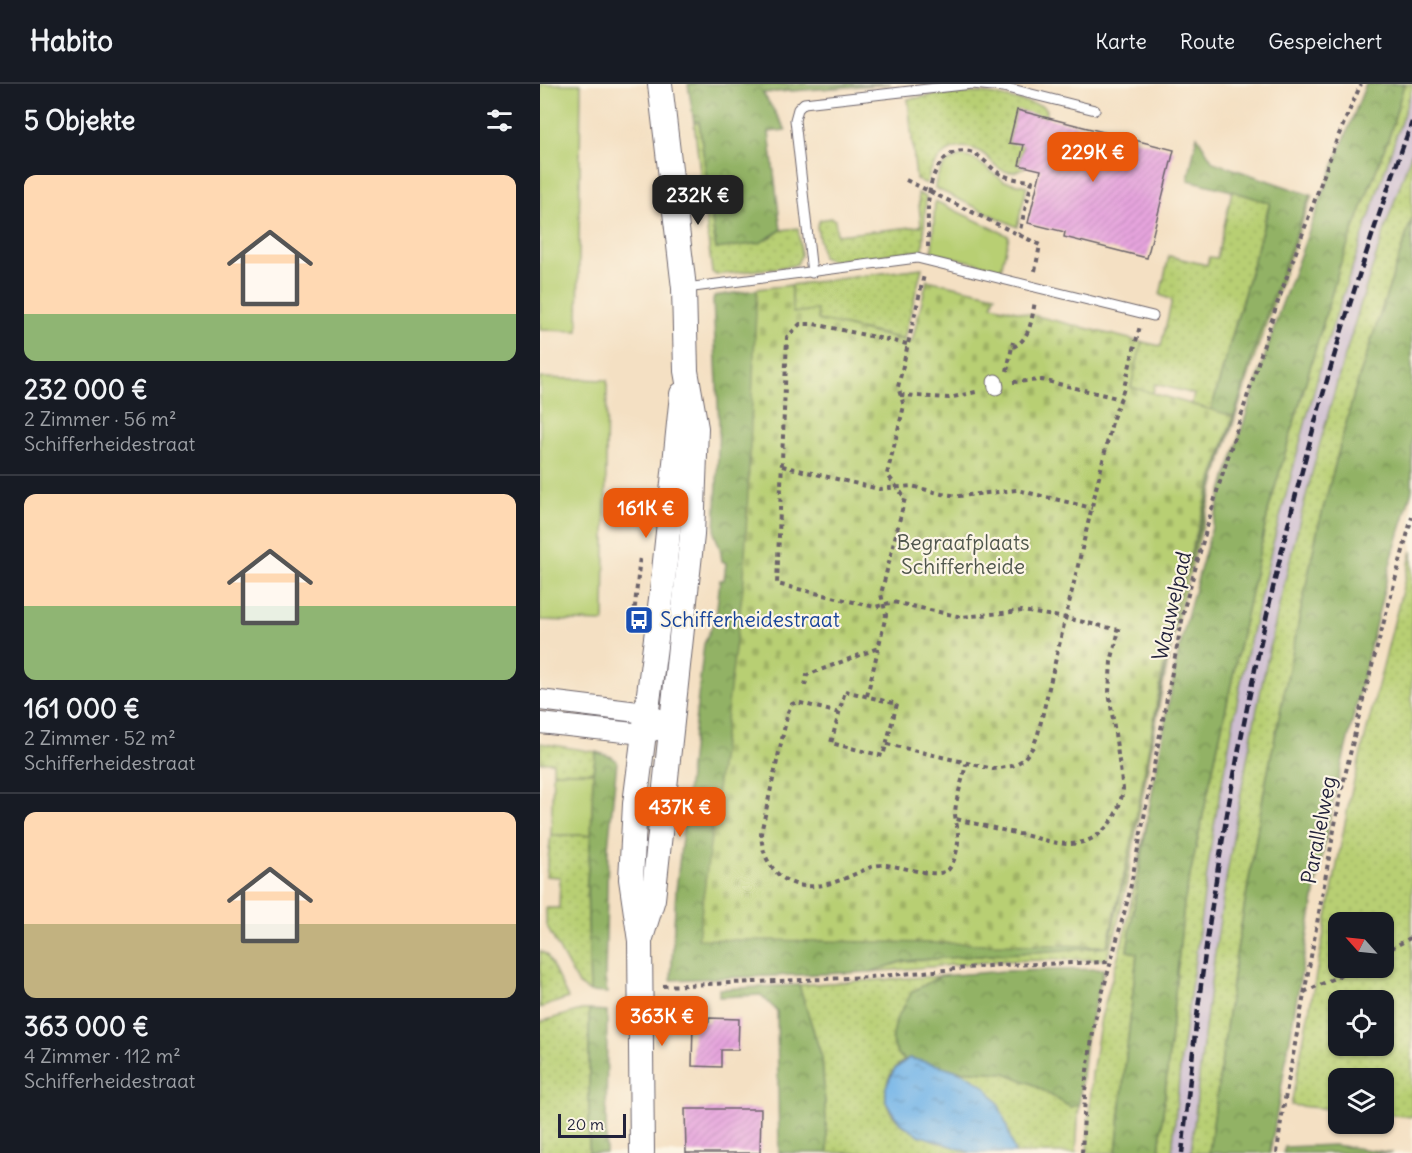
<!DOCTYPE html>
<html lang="de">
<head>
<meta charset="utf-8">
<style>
	:root { --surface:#171b24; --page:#242831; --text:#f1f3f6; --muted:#9ea1a6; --line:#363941; --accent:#ea580c }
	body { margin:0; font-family:Delius,sans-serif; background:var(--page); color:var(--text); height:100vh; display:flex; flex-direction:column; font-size:22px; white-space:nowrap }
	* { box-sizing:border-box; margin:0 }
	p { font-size:20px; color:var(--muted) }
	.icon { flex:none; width:33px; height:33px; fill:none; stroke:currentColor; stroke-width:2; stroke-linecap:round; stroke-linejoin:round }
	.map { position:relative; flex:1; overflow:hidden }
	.sheet { display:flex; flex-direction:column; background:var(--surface); width:540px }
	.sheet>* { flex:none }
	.needle { width:39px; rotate:297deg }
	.fabs { position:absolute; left:788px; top:828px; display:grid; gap:12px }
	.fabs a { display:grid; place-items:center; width:66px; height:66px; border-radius:12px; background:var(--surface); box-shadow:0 2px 4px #0004; font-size:30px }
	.scale { position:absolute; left:18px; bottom:15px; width:68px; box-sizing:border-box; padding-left:6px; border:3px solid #22223b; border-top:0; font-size:16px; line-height:21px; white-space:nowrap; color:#22223b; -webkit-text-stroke:4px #fcf5e5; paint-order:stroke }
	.price { position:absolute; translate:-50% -51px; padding:0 14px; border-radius:12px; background:var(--accent); color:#fff; font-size:20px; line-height:39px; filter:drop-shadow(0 2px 3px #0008) }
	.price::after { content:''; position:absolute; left:50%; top:36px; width:18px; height:14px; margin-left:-9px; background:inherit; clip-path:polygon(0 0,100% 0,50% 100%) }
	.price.on { background:#222; color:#fff }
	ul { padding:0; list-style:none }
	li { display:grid; align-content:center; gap:12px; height:318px; padding:0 24px }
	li+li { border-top:2px solid var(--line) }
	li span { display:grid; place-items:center; height:186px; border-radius:12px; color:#555 }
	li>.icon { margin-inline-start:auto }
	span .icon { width:108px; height:108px; fill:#fffc; stroke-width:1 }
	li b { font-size:26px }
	h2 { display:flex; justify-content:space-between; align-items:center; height:72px; padding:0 24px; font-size:26px }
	header { display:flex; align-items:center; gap:36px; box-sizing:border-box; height:84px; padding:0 30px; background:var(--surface); border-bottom:2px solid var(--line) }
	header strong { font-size:28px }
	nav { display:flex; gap:33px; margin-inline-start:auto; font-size:21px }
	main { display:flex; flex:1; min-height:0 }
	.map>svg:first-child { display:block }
	.industrial { fill:#cebed1 }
	.grass { fill:url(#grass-dots); stroke:#6d7857; stroke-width:1.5; fill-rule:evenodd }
	.forest { fill:url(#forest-crowns); stroke:#5a6a50; stroke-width:1.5 }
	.cemetery { fill:url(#cemetery-stones); stroke:#6d7857; stroke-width:1.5 }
	.garden { fill:#b8cf73; stroke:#6d7857; stroke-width:1.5 }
	.water { fill:url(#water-ripples); stroke:#4b6c92; stroke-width:1.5 }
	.building { fill:url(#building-hatch) }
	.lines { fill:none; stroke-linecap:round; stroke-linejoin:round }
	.service-casing { stroke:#6c646b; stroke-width:11 }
	.pedestrian-casing { stroke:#6c646b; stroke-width:17 }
	.minor-casing { stroke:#6c646b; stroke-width:22 }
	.tertiary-casing { stroke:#6c646b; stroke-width:26 }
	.path { stroke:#6c646b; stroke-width:4; stroke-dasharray:4.5 4.5; stroke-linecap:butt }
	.service { stroke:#fff; stroke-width:9 }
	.pedestrian { stroke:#fff; stroke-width:15 }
	.minor { stroke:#fff; stroke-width:20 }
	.tertiary { stroke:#fff; stroke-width:24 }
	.rail { stroke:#22223b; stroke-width:4.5; stroke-dasharray:9 4.5; stroke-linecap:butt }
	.labels { text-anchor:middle; stroke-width:4.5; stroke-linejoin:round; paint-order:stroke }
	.park-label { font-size:21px; fill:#4f564c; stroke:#fcf5e5 }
	.street-label { font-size:21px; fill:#22223b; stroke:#fcf5e5 }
	.transit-label { font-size:21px; fill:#164399; stroke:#fcf5e5; text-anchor:start }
</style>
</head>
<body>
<header>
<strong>Habito</strong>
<nav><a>Karte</a><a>Route</a><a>Gespeichert</a></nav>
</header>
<main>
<section class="sheet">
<h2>5 Objekte<svg class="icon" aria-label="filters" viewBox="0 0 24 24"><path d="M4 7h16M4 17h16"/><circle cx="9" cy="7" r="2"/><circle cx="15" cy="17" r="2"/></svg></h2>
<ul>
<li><span style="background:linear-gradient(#ffd9b3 75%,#8fb573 0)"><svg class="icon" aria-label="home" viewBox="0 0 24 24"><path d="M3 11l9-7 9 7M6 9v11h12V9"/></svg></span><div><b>232 000 €</b><p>2 Zimmer · 56 m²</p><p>Schifferheidestraat</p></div></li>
<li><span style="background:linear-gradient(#ffd9b3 60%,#8fb573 0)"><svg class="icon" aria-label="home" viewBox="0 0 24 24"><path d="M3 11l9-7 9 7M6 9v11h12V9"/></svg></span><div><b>161 000 €</b><p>2 Zimmer · 52 m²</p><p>Schifferheidestraat</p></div></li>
<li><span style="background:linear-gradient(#ffd9b3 60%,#c2b280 0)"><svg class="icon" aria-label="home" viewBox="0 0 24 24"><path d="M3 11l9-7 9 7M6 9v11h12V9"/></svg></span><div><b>363 000 €</b><p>4 Zimmer · 112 m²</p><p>Schifferheidestraat</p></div></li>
</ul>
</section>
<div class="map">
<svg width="872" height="1069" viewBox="0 0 872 1069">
	<defs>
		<pattern id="grass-dots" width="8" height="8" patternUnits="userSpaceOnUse" patternTransform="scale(1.5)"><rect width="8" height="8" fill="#b8cf73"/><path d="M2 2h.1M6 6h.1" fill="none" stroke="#9eb164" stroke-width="1.8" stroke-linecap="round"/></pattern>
		<pattern id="forest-crowns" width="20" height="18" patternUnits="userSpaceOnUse" patternTransform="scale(1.5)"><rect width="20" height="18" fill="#92b265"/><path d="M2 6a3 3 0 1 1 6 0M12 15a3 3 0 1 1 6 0" fill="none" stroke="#779054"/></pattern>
		<pattern id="cemetery-stones" width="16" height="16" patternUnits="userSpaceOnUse" patternTransform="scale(1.5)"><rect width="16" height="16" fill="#b8cf73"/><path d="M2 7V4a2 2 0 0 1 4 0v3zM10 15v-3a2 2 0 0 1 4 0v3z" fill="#9eb164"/></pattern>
		<pattern id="water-ripples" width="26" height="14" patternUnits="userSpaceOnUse" patternTransform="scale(1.5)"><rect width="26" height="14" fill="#74b5e8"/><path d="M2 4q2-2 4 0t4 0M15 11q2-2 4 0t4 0" fill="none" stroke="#5f93bd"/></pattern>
		<pattern id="building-hatch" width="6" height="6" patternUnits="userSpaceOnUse" patternTransform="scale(1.5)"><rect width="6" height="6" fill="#e6a4dd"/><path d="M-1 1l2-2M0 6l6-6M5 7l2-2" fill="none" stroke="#c58dbf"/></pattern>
	</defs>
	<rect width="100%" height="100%" fill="#fcf5e5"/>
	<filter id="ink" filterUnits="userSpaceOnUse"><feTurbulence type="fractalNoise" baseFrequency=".0167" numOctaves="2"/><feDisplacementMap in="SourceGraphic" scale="12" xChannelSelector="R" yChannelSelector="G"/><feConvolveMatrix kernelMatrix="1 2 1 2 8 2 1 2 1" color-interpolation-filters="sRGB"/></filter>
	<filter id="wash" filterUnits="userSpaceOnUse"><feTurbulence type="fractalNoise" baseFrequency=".008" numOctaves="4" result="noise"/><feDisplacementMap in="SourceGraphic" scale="24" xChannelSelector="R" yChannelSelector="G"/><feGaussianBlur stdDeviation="1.35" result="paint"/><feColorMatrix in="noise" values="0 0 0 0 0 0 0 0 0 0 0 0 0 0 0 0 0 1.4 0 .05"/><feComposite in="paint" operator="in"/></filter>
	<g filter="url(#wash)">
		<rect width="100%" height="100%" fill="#f4e0c3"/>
		<polygon class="industrial" points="872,5 872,67 815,240 770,396 735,538 673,882 651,1069 632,1069 641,975 673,747 703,587 732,463 786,262"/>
		<g class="grass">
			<polygon points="864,0 872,0 872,5 786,262 732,463 703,587 673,747 641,975 632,1069 619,1069 644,819 729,424 800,181 850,50"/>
			<path d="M 441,9 L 455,11 L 503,22 L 507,26 L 505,34 L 477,27 L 469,58 L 484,59 L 479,80 L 486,82 C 479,88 473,89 464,87 C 454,83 450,74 442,69 C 416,53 390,74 387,100 L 376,95 L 368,15 L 404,10 Z"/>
			<polygon points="159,37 176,165 230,154 241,146 258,144 261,171 257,180 251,182 176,191 172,188 154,38"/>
			<path d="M 872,67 L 872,134 L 815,306 L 777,448 L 725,702 L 696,871 L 669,1069 L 651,1069 C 684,728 756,390 872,67 Z"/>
			<path d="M 692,107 L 730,118 L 626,485 L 574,368 L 602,258 L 621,262 L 632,216 L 620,211 L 629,172 L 667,181 L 669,173 L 677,174 ZM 615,300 L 654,310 L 637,381 L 598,373 Z"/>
			<polygon points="378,109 386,113 383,166 292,177 282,173 277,142 280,136 291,134 295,136 297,151 381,142"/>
			<polygon points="770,111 772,111 718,263 679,384 640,524 623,601 586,803 576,846 567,875 459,877 330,888 364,877 568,862 585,792 638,515 718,254"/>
			<polygon points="382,184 364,255 277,236 276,226 253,229 251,201"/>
			<path d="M 872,467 L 872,1033 L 843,1030 L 843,994 L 798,994 L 798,1026 L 751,1021 L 810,713 ZM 798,838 L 843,838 L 843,884 L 798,884 ZM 798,916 L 843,916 L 843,962 L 798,962 Z"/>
			<polygon points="0,659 56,668 53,688 13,688 13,678 0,678"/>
			<polygon points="610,720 587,867 597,869 576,1069 547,1069 552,989 561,934 586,843"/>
			<polygon points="11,751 51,751 47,797 50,908 38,900 6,841 6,824 19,824 20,793 6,792"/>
			<polygon points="0,867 7,871 28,914 0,924"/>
			<path d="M 400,892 L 372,908 L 357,970 L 365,976 C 354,983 347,993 346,1006 C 340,1047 404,1058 432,1069 L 288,1069 L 282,974 L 259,901 Z"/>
			<polygon points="41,926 49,926 49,1069 0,1069 0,938"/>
			<path d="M 415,986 L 465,989 L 492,999 L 530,1023 L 539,1021 L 536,1069 L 475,1069 C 462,1032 457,1000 415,986 Z"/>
		</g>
		<g class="forest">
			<polygon points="148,0 351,0 223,9 246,46 229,48 241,146 220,159 176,165 159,37 154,38"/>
			<polygon points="826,0 864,0 850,50 800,181 729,424 644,819 619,1069 576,1069 597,869 587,867 610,720 637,575 649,526 684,400 738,231 783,109"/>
			<polygon points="657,52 673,78 770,111 718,254 638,515 585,792 568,863 364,877 330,888 131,896 136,806 164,560 176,533 180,496 184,496 186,479 182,477 180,464 175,451 179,341 173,216 174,212 251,201 253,229 626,485 730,119 692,107 648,96"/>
			<polygon points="872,134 872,406 851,477 794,713 777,797 730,1069 669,1069 696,871 725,702 777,448 815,306"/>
			<polygon points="56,668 72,673 77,677 68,764 65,894 67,909 50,908 47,797 51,751 53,688"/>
			<polygon points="564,885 546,955 539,1021 530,1023 492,1000 465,989 415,986 369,974 365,976 357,970 352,957 356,936 372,908 400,892 465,887"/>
			<polygon points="259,901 282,974 288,1069 239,1069 237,927 221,911 179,913 179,905"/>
			<polygon points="49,926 67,927 66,1069 49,1069"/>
			<polygon points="794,1061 853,1069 743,1069 745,1063"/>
		</g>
		<polygon class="cemetery" points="387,196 455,211 452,221 602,258 591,303 693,332 669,405 632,535 592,756 567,862 158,855 204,495 217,205 251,201 253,229 277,226 278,236 372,258"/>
		<g class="garden">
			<polygon points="0,0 41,0 38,247 0,246"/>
			<path d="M 422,72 L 434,75 L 464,97 L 487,102 L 477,143 L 395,104 C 396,88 405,76 422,72 Z"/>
			<polygon points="395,117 469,152 461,185 392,168"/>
			<polygon points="0,294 67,296 64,538 0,536"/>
			<polygon points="13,688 53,688 51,751 11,751"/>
		</g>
		<path class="water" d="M 369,974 C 400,982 437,986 456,1016 C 465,1031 469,1052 475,1069 L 432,1069 L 379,1051 L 359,1038 L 346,1018 L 346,1003 L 354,986 Z"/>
		<g id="blocks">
			<g class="building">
				<polygon points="477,26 634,66 607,174 524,153 525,148 488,139 501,86 479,81 484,61 469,59"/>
				<polygon points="169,934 199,935 198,966 181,966 181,983 152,982 153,938 169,938"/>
				<polygon points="145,1025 221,1025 220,1069 146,1069"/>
			</g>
		</g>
	</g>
	<g filter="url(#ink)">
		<use href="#blocks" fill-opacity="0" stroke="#6c646b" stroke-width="1.5"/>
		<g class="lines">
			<g class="service-casing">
				<g id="service">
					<polyline points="272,189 255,36 258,25 264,19 432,0 463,3 555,26"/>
					<polyline points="146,204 377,174 613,232"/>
				</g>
			</g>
			<g class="pedestrian-casing">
				<polyline id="pedestrian" points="455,298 456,303"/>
			</g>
			<g class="minor-casing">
				<g id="minor">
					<polyline points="0,616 106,629 132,641"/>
					<polyline points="0,639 103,650 116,646"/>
				</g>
			</g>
			<g class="tertiary-casing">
				<g id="tertiary">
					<polyline points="100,857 113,815 152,451 156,344 146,287 144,204 120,0"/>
					<polyline points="102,1069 100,857 91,795 95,720 122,507 142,310"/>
				</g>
			</g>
			<g class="path">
				<polyline points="366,96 500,161 495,187"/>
				<path d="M 388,163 C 389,134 382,92 408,72 C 416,66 427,66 435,70 C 443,74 449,82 456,87 C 467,95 480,96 492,97 L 479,150"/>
				<path d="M 367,260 L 274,240 L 260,240 L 247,253 L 237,500 L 335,523 L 353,518 L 422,533 L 482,527 L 526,534 L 579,546 L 571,578 L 569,608 L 583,705 C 579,734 561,759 530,760 C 513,760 495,753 479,750 C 458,745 437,740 416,735"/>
				<path d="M 473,263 C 490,256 492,234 495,217"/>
				<polyline points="467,287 473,258"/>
				<polyline points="473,298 502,296 581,315"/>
				<polyline points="360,311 409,314 440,307"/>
				<polyline points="242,382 339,405 372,402 402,410 419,412 477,406 552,424"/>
				<polyline points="93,542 100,472"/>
				<polyline points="265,602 267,591 338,564"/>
				<polygon points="305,607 357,620 343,672 291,659"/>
				<polyline points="327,612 346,531 341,510 365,414 347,390 364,322 358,303 384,191"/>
				<path d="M 299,629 L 257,618 L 252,620 L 248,628 L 221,749 C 222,766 226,778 238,790 C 261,811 291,801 315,790 C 323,787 332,781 341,781 C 358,780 396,796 408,786 C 415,779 419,761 418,751 C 418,744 415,736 415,729 C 416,713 423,695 426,680"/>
				<polyline points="347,660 453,685 472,682 483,676 493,663 498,650 573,334 582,311 600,242"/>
				<polyline points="843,869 872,853"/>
				<polyline points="123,902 330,893 459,881 572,878"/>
				<polyline points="764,908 817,884"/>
				<polyline points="542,1069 546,993 555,936 589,811 645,521 678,404 737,220 797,55 821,0"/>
				<polyline points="737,1069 741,1037 800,713 821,623 872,433"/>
			</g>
			<use href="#service" class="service"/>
			<use href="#pedestrian" class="pedestrian"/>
			<use href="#minor" class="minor"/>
			<use href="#tertiary" class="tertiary"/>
			<path class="rail" d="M 642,1069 C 651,984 660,899 673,815 C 714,551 779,289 872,38"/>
		</g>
	</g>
	<defs>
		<g id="bus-square" transform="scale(1.5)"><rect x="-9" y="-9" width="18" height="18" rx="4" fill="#1a4fb4" stroke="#fcf5e5"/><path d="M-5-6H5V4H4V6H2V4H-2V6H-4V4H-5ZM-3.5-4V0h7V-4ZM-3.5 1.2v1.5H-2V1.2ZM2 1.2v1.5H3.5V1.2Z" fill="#fff"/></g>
	</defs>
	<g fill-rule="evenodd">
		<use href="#bus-square" x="99" y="536"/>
	</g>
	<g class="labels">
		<g class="park-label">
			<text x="423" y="466">Begraafplaats<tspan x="423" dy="24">Schifferheide</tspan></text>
		</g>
		<g class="street-label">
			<text transform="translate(632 522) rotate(-77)" y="7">Wauwelpad</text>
			<text transform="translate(779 746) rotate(-79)" y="7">Parallelweg</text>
		</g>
		<g class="transit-label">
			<text x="120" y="543">Schifferheidestraat</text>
		</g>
	</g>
</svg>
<div class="fabs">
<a><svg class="needle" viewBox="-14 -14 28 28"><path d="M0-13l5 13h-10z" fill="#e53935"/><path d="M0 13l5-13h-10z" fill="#9ea1a6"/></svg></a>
<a><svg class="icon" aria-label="locate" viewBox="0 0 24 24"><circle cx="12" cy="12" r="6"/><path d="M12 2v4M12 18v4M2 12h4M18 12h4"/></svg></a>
<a><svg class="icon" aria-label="layers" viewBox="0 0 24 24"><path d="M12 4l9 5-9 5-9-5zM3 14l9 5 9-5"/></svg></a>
</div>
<div class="scale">20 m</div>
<b class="price" style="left:553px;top:99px">229K €</b>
<b class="price on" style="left:158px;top:142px">232K €</b>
<b class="price" style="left:106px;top:455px">161K €</b>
<b class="price" style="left:140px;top:754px">437K €</b>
<b class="price" style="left:122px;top:963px">363K €</b>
</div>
</main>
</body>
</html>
